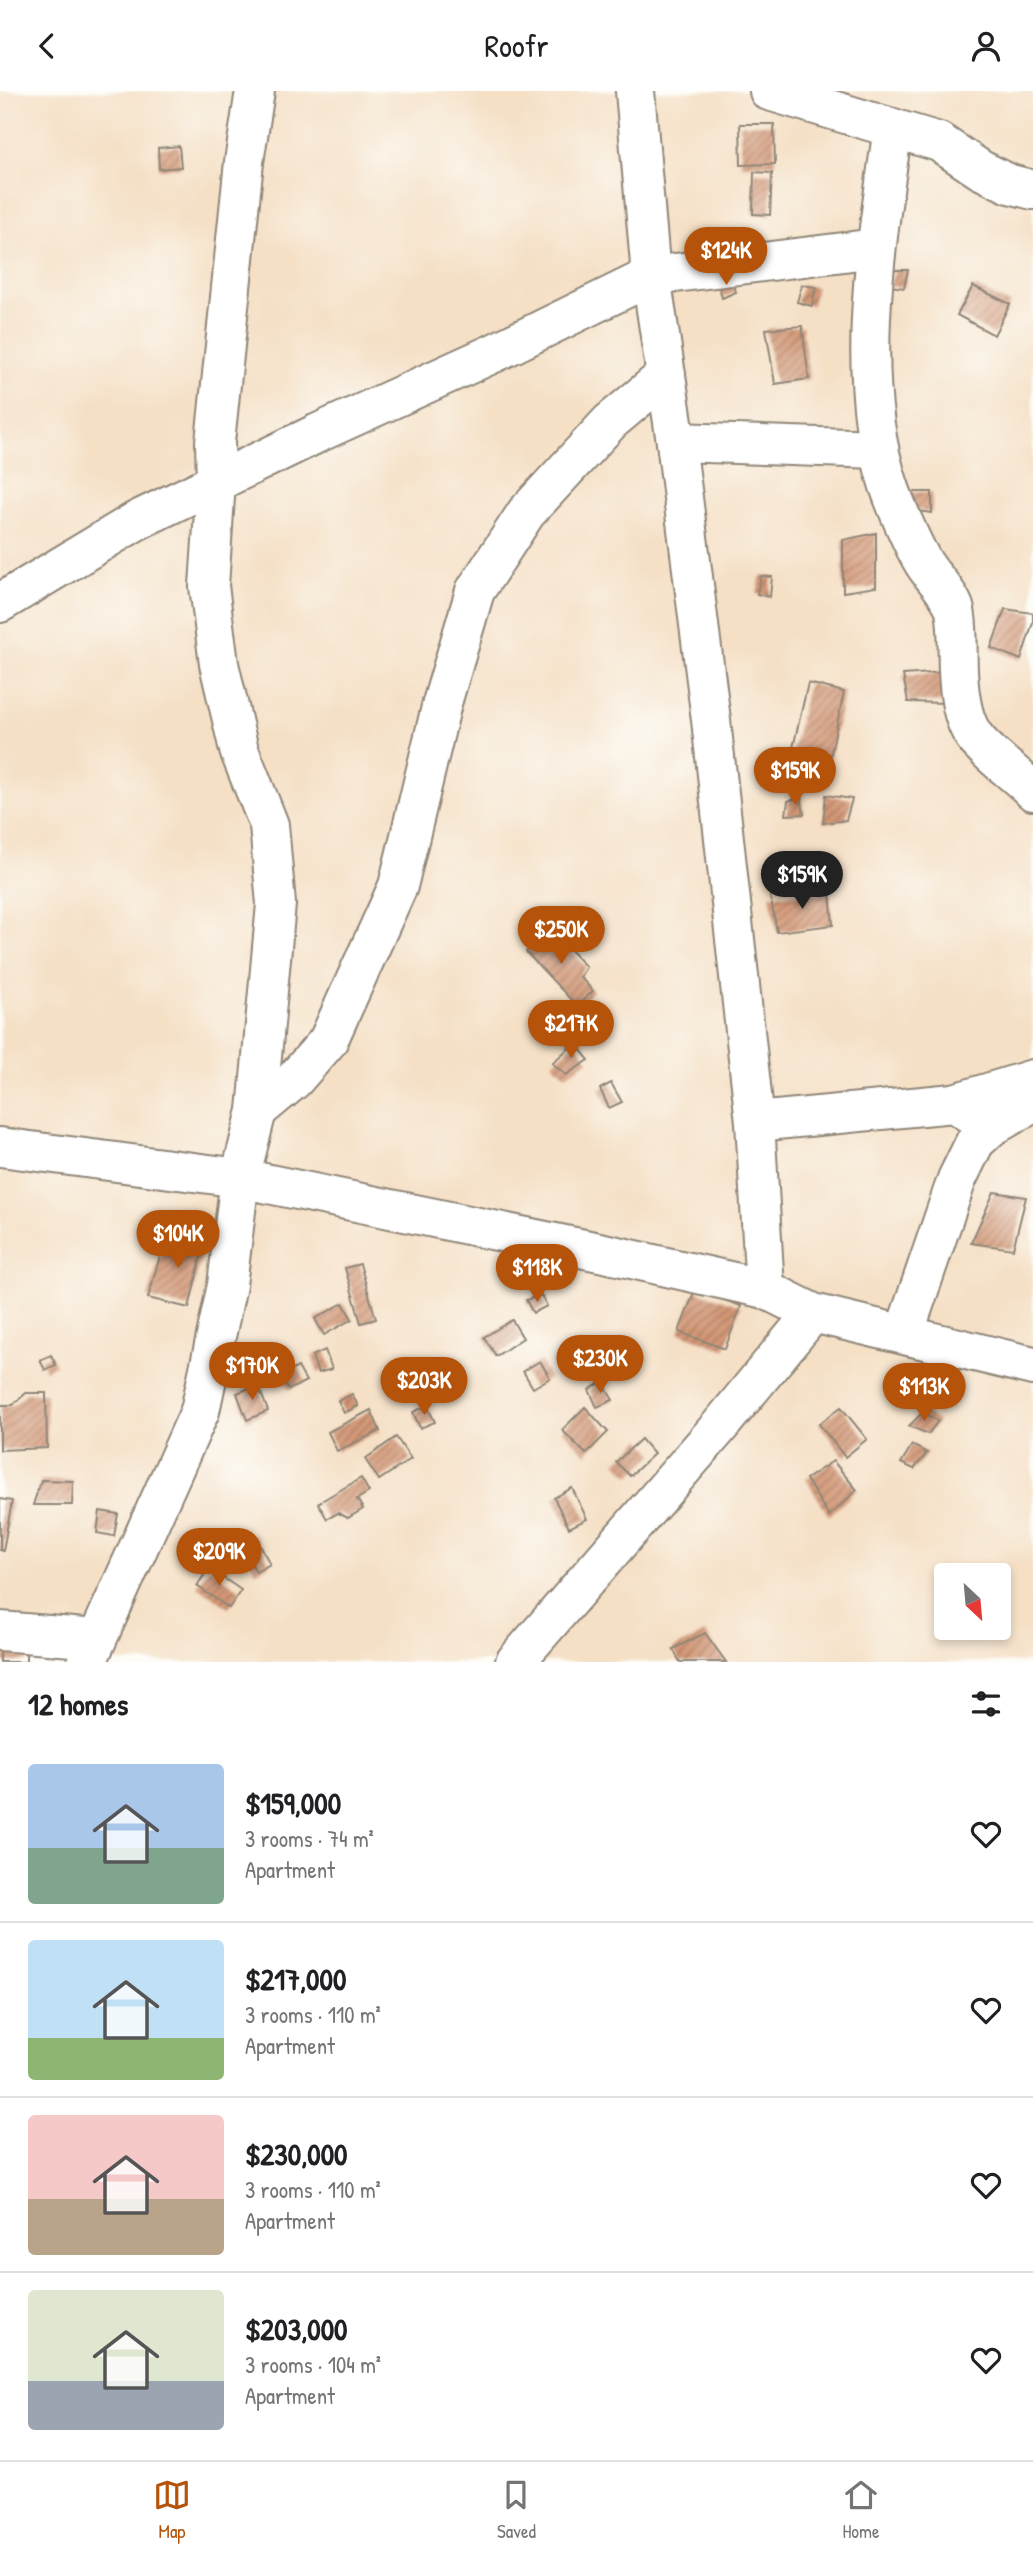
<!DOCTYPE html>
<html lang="en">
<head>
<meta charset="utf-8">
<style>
	:root { --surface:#fff; --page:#f6f6f6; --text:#202124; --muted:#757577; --line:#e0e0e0; --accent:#b45309 }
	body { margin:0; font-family:"Patrick Hand",sans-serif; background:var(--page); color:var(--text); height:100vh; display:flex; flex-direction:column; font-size:26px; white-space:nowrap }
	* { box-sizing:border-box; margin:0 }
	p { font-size:23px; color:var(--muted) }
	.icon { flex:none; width:38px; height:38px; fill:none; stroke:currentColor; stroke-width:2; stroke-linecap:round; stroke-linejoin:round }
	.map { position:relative; height:1571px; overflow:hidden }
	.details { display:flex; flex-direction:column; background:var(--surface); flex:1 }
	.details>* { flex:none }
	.needle { width:46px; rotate:154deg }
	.controls { position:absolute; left:934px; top:1472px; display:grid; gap:14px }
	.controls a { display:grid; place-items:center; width:77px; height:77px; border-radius:7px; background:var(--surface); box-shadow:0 4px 10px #0003; font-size:35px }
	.price { position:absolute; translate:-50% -60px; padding:0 16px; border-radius:24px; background:var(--accent); color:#fff; font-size:23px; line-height:46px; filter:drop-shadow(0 2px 4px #0008) }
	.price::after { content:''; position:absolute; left:50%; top:42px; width:21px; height:16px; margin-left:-10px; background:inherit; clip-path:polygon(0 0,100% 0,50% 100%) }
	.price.current { background:#222; color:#fff }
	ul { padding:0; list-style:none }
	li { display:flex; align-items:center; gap:21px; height:175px; padding:0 28px }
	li+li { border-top:2px solid var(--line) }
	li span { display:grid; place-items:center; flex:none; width:196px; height:140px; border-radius:7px; color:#555 }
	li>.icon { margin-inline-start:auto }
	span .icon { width:84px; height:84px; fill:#fffc; stroke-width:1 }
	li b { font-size:30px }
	h2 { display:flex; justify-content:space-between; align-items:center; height:84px; padding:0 28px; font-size:30px }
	header { display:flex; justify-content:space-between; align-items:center; height:91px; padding:0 28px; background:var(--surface); font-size:32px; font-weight:600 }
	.dock { display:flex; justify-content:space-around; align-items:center; height:98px; border-top:2px solid var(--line); background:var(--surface); font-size:19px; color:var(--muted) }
	.dock a { display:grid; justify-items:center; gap:4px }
	.dock .current { color:var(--accent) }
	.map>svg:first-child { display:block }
	.building { fill:url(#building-hatch) }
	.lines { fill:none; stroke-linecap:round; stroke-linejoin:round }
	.minor-casing { stroke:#908678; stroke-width:42 }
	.minor { stroke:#fff; stroke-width:38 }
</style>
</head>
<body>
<header><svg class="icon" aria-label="back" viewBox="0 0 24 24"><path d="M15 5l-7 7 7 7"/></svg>Roofr<svg class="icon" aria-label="person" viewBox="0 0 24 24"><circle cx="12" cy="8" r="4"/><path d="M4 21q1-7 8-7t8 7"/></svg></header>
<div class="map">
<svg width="1033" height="1571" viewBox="0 0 1033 1571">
	<defs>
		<pattern id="building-hatch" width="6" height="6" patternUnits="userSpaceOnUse" patternTransform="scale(1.75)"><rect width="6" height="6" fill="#d39776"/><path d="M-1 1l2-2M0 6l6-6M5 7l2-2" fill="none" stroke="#ab7b61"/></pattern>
	</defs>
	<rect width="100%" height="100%" fill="#fdfcf7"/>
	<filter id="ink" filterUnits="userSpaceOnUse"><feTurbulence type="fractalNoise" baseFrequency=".0143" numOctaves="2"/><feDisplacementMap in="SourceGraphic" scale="14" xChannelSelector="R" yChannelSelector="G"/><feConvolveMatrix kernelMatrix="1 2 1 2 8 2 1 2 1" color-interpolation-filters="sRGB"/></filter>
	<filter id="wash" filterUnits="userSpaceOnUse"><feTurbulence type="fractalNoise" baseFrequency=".00686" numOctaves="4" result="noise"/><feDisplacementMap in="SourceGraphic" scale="28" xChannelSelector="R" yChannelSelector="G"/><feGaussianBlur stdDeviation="1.57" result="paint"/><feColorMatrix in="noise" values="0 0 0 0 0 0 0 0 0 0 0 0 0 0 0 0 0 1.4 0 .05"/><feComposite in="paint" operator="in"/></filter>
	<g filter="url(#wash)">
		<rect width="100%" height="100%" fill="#f5e0c6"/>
		<g id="blocks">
			<g class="building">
				<polygon points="740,33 774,33 775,73 741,74"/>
				<polygon points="179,55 181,76 159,78 158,57"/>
				<polygon points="754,81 772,82 770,124 753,123"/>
				<polygon points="894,179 908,179 904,197 890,195"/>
				<polygon points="728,185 736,201 722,207 717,188"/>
				<polygon points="802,194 816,196 812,215 797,211"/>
				<polygon points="973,195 1010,213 994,244 957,224"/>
				<polygon points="802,235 809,288 775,293 766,238"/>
				<polygon points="913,401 932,401 932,422 911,419"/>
				<polygon points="876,442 876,496 843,501 843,449"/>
				<polygon points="761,485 772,486 770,506 757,503"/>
				<polygon points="1005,518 1033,522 1033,531 1021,569 991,557"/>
				<polygon points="947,581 946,612 908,611 903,584"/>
				<polygon points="808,592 844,601 829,671 789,674"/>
				<polygon points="826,704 852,708 846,729 823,732"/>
				<polygon points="801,706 804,723 786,724 788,710"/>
				<polygon points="830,802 833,834 777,841 770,804"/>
				<polygon points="550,838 586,876 580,886 593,900 577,915 526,861"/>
				<polygon points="575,952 589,969 566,984 552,972"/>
				<polygon points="611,992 622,1011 609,1017 600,998"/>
				<polygon points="994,1101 1026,1106 1013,1158 971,1152"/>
				<polygon points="187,1140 205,1149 189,1217 148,1207 165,1147 183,1148"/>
				<polygon points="360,1173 376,1228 361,1232 345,1177"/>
				<polygon points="695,1199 741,1215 725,1258 679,1241"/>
				<polygon points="541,1204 547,1215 533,1222 526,1209"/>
				<polygon points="343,1212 352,1228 324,1244 315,1228"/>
				<polygon points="512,1229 523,1247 496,1265 484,1246"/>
				<polygon points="325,1259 332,1278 318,1282 312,1265"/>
				<polygon points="51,1264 56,1274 45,1279 40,1269"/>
				<polygon points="540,1270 550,1287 533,1297 523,1280"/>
				<polygon points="298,1276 306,1290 289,1299 281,1286"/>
				<polygon points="602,1291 613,1309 597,1316 589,1299"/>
				<polygon points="258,1294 268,1320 247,1329 237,1302"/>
				<polygon points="26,1302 46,1302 47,1357 0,1359 0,1314 13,1314"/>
				<polygon points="352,1303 358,1315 344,1322 338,1310"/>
				<polygon points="427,1315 435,1331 420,1337 413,1321"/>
				<polygon points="585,1316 608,1341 586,1363 562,1339"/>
				<polygon points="841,1316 867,1348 845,1366 819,1333"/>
				<polygon points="371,1319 380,1340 337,1360 328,1341"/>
				<polygon points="923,1321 938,1330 928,1343 909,1335"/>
				<polygon points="396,1346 411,1368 379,1389 365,1368"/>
				<polygon points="641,1348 654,1363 630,1385 616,1371"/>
				<polygon points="912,1354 927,1362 914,1378 901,1372"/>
				<polygon points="833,1370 857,1399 829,1425 806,1388"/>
				<polygon points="361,1387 369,1401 357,1408 363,1418 348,1427 338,1422 327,1428 318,1412"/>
				<polygon points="41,1389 73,1390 72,1414 33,1414"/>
				<polygon points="572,1397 587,1428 569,1437 554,1407"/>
				<polygon points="0,1408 12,1410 3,1460 0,1459"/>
				<polygon points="100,1420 118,1423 114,1445 97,1442"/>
				<polygon points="254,1443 270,1473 256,1481 240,1451"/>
				<polygon points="209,1477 241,1499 229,1517 197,1495"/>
				<polygon points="705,1542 726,1571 680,1571 673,1558"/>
				<polygon points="0,1554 26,1558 26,1571 0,1571"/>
			</g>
		</g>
	</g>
	<g filter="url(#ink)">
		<use href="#blocks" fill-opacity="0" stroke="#908678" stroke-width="2"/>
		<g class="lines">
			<g class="minor-casing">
				<g id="minor">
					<polyline points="635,0 651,185 676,351 711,629 755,1031 765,1198"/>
					<polyline points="769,0 939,51 981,79 1010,93 1033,99"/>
					<path d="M 893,37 C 877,148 853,287 889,395 C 896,415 915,461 927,477 C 936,490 948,501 954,516 C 959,532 957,562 958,580 C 959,602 962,633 978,650 C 994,668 1016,683 1033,700"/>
					<polyline points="676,351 879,358"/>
					<polyline points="0,512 136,430 318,342 494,262 651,185 876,157"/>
					<polyline points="954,1012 1033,988"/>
					<polyline points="257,1020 294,989 328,950 398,795 442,612 475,500 526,422 610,331 666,284"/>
					<polyline points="755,1031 954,1012 991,1036"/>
					<polyline points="0,1056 240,1087 609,1163 765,1198 813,1222 1033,1275"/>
					<polyline points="904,1243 957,1088 975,1051 991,1036 1033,1012"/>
					<polyline points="0,1540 97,1548"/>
					<polyline points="87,1571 200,1320 227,1194 240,1087 257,1020 276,813 269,734 239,659 219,573 209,495 216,391 215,351 244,71 255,0"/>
					<polyline points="515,1571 719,1336 813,1222"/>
				</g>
			</g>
			<use href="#minor" class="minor"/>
		</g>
	</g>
</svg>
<div class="controls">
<a><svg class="needle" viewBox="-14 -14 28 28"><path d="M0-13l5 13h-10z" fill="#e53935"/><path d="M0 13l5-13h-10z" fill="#757577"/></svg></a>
</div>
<b class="price" style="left:726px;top:196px">$124K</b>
<b class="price" style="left:795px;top:716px">$159K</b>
<b class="price current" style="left:802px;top:820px">$159K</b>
<b class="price" style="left:561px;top:875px">$250K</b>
<b class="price" style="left:571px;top:969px">$217K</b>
<b class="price" style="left:178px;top:1179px">$104K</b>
<b class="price" style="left:537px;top:1213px">$118K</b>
<b class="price" style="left:600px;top:1304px">$230K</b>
<b class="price" style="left:252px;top:1311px">$170K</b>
<b class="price" style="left:424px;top:1326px">$203K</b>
<b class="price" style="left:924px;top:1332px">$113K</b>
<b class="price" style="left:219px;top:1497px">$209K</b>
</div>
<section class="details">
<h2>12 homes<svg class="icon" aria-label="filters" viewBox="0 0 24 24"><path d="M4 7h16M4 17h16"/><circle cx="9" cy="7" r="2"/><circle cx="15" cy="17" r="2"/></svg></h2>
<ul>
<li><span style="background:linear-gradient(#a9c7e8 60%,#7fa58c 0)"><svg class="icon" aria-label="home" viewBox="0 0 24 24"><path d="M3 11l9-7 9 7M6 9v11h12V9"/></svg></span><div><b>$159,000</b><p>3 rooms · 74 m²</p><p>Apartment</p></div><svg class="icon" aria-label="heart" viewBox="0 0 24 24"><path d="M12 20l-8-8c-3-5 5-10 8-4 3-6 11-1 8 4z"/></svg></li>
<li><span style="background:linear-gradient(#bfe0f5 70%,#8fb573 0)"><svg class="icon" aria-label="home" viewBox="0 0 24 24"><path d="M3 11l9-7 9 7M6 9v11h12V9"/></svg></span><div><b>$217,000</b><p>3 rooms · 110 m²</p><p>Apartment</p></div><svg class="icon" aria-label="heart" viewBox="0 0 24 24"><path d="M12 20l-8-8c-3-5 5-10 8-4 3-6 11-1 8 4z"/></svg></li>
<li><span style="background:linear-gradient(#f6c9c9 60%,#b9a48a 0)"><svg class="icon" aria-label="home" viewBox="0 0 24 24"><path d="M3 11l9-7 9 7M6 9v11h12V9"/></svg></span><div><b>$230,000</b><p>3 rooms · 110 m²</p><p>Apartment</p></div><svg class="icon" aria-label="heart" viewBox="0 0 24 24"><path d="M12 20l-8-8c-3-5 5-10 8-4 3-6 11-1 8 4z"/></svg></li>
<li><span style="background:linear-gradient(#dfe7d0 65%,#9aa5b1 0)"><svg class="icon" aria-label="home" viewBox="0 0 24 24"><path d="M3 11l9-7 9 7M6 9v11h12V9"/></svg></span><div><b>$203,000</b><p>3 rooms · 104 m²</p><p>Apartment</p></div><svg class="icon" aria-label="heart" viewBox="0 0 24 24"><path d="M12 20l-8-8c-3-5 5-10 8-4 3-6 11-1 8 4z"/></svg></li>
</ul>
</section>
<nav class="dock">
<a class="current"><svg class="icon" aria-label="map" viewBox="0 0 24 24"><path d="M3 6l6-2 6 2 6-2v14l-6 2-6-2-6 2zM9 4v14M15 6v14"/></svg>Map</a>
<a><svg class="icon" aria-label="saved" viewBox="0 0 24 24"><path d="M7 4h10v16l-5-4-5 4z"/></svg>Saved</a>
<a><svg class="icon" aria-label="home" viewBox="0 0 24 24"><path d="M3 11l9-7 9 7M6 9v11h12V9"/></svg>Home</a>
</nav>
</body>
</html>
